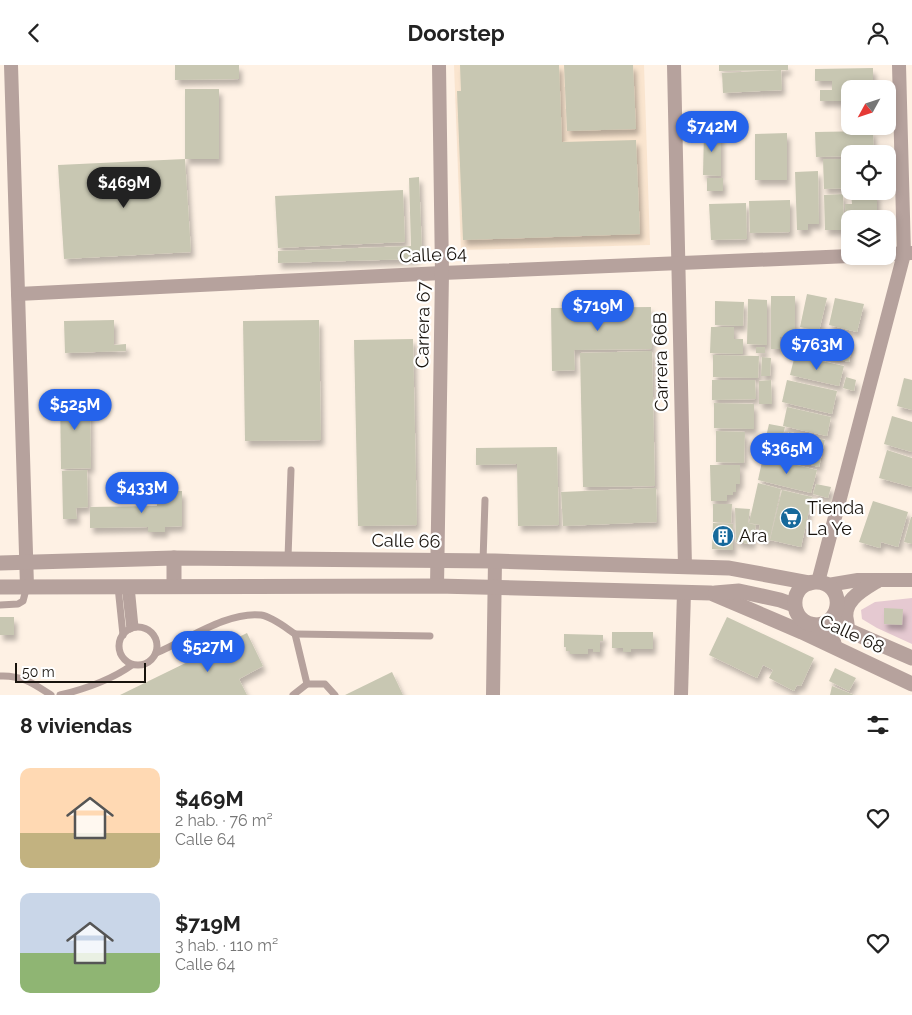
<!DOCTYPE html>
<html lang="es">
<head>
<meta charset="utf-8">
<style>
	:root { --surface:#fff; --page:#f2f2f2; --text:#222; --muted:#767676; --accent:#2563eb }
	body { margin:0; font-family:Raleway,sans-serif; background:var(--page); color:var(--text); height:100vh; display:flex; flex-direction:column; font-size:19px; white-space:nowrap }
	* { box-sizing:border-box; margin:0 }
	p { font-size:16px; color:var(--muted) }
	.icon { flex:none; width:28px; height:28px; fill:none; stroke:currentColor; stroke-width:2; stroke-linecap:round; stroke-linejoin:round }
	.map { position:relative; height:630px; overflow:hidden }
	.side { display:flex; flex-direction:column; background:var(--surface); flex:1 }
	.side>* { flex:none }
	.needle { width:32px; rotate:230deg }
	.tools { position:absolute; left:841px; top:15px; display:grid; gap:10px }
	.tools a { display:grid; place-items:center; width:55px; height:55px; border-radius:10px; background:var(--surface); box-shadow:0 2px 8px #0003; font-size:25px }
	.scale { position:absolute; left:15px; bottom:12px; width:131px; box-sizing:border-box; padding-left:5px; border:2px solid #18130d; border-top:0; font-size:14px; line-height:18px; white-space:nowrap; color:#18130d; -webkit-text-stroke:4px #fff; paint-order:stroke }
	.price { position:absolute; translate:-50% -42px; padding:0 11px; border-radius:18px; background:var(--accent); color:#fff; font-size:16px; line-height:32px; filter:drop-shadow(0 1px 2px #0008) }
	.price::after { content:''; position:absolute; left:50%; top:30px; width:15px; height:11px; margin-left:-8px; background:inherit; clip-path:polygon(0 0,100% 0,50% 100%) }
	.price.active { background:#222; color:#fff }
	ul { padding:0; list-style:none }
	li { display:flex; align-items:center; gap:15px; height:125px; padding:0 20px }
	li span { display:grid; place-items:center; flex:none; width:140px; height:100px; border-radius:10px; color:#555 }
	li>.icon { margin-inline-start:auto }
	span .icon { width:60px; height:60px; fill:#fffc; stroke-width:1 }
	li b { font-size:21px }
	h2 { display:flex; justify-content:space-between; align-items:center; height:60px; padding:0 20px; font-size:21px }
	header { display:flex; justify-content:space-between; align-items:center; height:65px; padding:0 20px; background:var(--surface); font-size:22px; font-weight:700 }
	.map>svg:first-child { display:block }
	.built { fill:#fae5cf }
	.green { fill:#e5c9d1 }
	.building { fill:#c8c7b2; filter:url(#shadow) }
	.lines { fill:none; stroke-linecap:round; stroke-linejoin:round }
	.service { stroke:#b6a29d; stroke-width:7 }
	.minor { stroke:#b6a29d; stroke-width:14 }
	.tertiary { stroke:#b6a29d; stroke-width:15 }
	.labels { text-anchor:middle; stroke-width:4.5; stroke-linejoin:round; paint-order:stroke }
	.street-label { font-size:18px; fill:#18130d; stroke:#fff }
	.poi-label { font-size:18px; fill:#18130d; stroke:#fff; text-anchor:start }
</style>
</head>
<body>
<header><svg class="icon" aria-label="back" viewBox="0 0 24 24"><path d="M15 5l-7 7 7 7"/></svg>Doorstep<svg class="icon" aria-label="person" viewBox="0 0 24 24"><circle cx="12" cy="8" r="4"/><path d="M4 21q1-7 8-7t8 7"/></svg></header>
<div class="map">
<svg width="912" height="630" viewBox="0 0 912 630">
	<defs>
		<filter id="shadow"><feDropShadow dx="3" dy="5.5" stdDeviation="2.5" flood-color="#0004"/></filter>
	</defs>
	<rect width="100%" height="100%" fill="#fef1e4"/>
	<polygon class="built" points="454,0 644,0 650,180 461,185"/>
	<polygon class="green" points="912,533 912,579 877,563 862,554 861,545 875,537"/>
	<g class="building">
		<polygon points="175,0 239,0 239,14 175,15"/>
		<polygon points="460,0 559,0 562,77 636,75 640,169 463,175 457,26 461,26"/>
		<polygon points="564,0 633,0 636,64 567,66"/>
		<polygon points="719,0 788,0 788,5 719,6"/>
		<polygon points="873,3 873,24 850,24 850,36 820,36 820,25 832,25 832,16 815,16 815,4"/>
		<polygon points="781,5 782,25 723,28 722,8"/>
		<rect x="185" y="24" width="34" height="70"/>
		<polygon points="704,66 721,66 721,111 703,110"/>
		<polygon points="873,66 874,89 850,89 850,91 816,92 815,67"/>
		<polygon points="787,68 787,115 755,115 755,69"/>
		<polygon points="185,94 191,187 64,194 58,100"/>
		<polygon points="823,94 850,94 850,123 824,124"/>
		<polygon points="818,106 819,159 808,159 808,165 797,165 795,107"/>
		<polygon points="419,112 422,185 415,194 278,198 278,186 411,181 409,113"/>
		<rect x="707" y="113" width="16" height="13"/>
		<polygon points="403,125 405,177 278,183 275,131"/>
		<polygon points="877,128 877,154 850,154 850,171 846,171 845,139 852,139 851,129"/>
		<polygon points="843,129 844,165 825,165 824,130"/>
		<polygon points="790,135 790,167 750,168 749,136"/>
		<polygon points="746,138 747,174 711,175 709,139"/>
		<polygon points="807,229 827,233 819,266 800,262"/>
		<polygon points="771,231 795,231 795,272 780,272 780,284 771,284"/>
		<polygon points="835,233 864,239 857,267 829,260"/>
		<polygon points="748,234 767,235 767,280 747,279"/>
		<polygon points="715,236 744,237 743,261 715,260"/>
		<polygon points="651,242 652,284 574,285 575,305 552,306 551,243"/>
		<polygon points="114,255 114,280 126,279 126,286 65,288 64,256"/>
		<polygon points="319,255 321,375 245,376 243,256"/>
		<polygon points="711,262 734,262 734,274 743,274 743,289 710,288"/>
		<polygon points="800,265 853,277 849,297 796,284"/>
		<polygon points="413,274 417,460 358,461 354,275"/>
		<rect x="756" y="282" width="9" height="6"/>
		<polygon points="652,286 655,421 583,422 580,288"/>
		<polygon points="713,290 759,291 758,313 713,312"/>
		<polygon points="795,290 844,301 839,321 790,310"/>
		<polygon points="762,292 771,293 770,311 761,311"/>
		<polygon points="846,312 856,315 854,326 843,323"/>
		<polygon points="904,313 912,315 912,345 897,341"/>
		<polygon points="712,315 755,315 756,334 712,335"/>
		<polygon points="771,315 772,339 759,339 759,316"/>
		<polygon points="787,315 837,326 832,349 782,337"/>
		<polygon points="60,328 90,328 91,403 61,404"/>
		<polygon points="714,338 754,339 754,364 714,363"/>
		<polygon points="787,342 831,352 827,371 783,361"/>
		<polygon points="892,351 912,357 912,387 884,379"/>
		<polygon points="769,359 785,362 778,392 762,389"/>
		<polygon points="716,366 745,367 744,398 716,397"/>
		<polygon points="789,367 825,375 819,402 783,393"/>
		<polygon points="557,382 559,460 518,461 517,399 476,400 476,383"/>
		<polygon points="887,385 912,393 912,422 879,413"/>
		<polygon points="763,392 817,405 811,428 758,415"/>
		<polygon points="710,400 740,400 740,419 736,419 736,427 733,427 733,430 727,430 727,436 711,436"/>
		<polygon points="87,405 88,442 76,443 77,454 63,454 62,406"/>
		<polygon points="758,418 781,424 769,477 757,474 760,460 749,458"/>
		<polygon points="816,419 831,422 828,433 813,429"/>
		<polygon points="656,423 657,457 563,461 561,427"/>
		<polygon points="782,425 812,432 801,482 770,475"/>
		<polygon points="156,426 182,426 182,461 165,462 165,467 148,467 148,462 90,463 90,442 157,441"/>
		<polygon points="873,436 908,447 898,482 881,477 880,483 859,477"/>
		<polygon points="713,439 732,439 731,458 713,457"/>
		<polygon points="735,443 750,444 748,458 756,460 752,479 736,477"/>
		<polygon points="911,452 912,452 912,479 904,477"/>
		<polygon points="713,458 733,459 733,485 712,484"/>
		<polygon points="884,543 903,544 902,560 884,559"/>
		<rect x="0" y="552" width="14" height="18"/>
		<polygon points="727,552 814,593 801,621 797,620 794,626 769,613 773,605 763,600 757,613 709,590"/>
		<polygon points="612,567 653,567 653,584 631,584 631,587 623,587 623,583 612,583"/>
		<polygon points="247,568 263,601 239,614 247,630 120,630"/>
		<polygon points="564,569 603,570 603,576 600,576 600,587 593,587 593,584 588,584 588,589 570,589 570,586 566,586 566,582 564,582"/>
		<polygon points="835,603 856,613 849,626 829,616"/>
		<polygon points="392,607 403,630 345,630"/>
		<polygon points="832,621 854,630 830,630"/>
	</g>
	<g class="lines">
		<g class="service">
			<polyline points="288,493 291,405"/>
			<polyline points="483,496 485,435"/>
			<polyline points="125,521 130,564"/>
			<polyline points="131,521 135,562"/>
			<polyline points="118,522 123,570"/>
			<polyline points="0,540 18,539 23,536 27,521"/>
			<circle cx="138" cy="581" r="19"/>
			<polyline points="295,569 430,571"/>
			<path d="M 156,588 C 187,575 228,546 261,550 C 273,552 286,563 295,569 L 307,619"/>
			<path d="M 0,611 C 22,610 34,619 51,630"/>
			<path d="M 60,630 C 85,624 111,615 132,600"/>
			<polyline points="293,630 307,619 325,619 335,630"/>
		</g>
		<g class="minor">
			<polyline points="11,0 27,521"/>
			<polyline points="674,0 685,502"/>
			<polyline points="888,189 912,188"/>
			<polyline points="18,229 442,208 850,191"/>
			<polyline points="818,517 904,189 899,0"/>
			<polyline points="828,520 858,515 912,515"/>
			<polyline points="437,521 442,208 439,0"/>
			<polyline points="493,630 495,496"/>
			<polyline points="681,630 684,527"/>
		</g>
		<g class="tertiary">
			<polyline points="174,493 174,521"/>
			<polyline points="0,498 174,493 495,496 729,503 810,518"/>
			<polyline points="0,522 437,521 711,528 802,567 912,619"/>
			<polyline points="715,528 739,526 780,535 794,540"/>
			<polyline points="833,553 852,567 912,593"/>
			<path d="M 847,558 C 840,537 862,525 877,516"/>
			<path d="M 817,560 C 844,557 844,518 817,517 C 788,516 787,559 817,560 L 834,578"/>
		</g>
	</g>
	<defs>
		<g id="supermarket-disc" transform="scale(1.125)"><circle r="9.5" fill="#16699b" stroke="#fff"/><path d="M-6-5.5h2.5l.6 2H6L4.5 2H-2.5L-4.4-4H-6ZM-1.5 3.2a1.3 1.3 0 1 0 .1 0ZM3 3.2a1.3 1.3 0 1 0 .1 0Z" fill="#fff"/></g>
		<g id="building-disc" transform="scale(1.125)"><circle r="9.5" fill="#16699b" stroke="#fff"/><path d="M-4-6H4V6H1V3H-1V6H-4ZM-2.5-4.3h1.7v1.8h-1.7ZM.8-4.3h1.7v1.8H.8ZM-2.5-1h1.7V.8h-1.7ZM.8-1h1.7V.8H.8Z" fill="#fff"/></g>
	</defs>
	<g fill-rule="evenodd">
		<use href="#supermarket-disc" x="791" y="453"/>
		<use href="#building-disc" x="723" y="471"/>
	</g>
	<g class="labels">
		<g class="street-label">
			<text transform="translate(433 190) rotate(-3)" y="6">Calle 64</text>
			<text transform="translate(423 260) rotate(-89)" y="6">Carrera 67</text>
			<text transform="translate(661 297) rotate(-91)" y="6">Carrera 66B</text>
			<text transform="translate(406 476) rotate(1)" y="6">Calle 66</text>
			<text transform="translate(852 569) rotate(25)" y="6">Calle 68</text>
		</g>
		<g class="poi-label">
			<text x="807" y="449">Tienda<tspan x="807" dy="21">La Ye</tspan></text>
			<text x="739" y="477">Ara</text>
		</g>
	</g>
</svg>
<div class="tools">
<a><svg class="needle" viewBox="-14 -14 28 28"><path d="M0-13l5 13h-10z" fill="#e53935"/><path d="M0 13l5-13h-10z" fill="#767676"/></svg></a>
<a><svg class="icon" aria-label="locate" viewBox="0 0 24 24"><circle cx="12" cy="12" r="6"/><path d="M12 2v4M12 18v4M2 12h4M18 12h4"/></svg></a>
<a><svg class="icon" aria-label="layers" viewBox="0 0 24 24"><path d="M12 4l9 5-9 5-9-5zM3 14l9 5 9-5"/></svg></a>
</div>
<div class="scale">50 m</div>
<b class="price" style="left:712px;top:88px">$742M</b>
<b class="price active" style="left:124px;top:144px">$469M</b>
<b class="price" style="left:598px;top:267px">$719M</b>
<b class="price" style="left:817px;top:306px">$763M</b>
<b class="price" style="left:75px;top:366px">$525M</b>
<b class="price" style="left:787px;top:410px">$365M</b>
<b class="price" style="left:142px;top:449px">$433M</b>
<b class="price" style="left:208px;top:608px">$527M</b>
</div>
<section class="side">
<h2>8 viviendas<svg class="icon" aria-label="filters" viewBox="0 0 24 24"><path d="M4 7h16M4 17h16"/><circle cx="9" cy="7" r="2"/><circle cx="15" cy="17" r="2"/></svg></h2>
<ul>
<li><span style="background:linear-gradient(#ffd9b3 65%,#c2b280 0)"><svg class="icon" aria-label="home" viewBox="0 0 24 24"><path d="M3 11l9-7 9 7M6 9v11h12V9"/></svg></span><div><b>$469M</b><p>2 hab. · 76 m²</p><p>Calle 64</p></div><svg class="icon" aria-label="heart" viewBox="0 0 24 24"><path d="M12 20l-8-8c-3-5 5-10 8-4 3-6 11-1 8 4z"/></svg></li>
<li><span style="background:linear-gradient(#c9d6e8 60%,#8fb573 0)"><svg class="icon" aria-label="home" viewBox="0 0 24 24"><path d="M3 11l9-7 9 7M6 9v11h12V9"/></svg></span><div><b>$719M</b><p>3 hab. · 110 m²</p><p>Calle 64</p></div><svg class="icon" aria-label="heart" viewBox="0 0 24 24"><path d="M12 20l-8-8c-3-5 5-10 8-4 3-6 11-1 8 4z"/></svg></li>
</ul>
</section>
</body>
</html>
